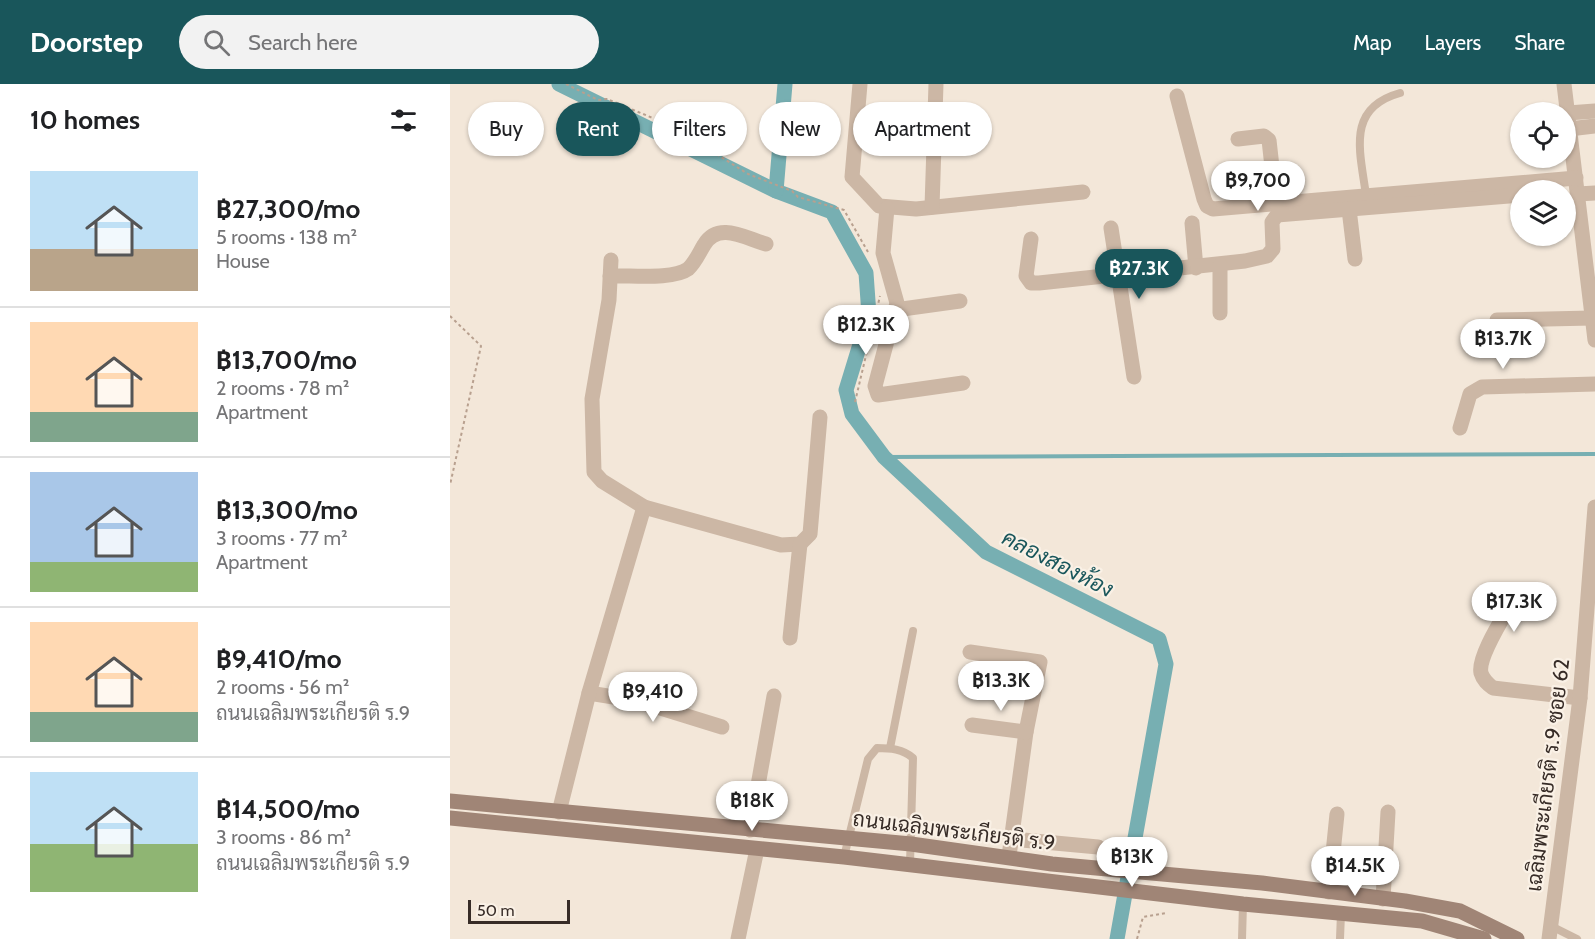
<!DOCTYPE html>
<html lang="en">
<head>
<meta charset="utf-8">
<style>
	:root { --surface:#fff; --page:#f2f2f2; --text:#202124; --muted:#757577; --line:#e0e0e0; --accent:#19565b }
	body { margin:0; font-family:Cabin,Sarabun,sans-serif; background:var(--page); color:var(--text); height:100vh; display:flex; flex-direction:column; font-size:22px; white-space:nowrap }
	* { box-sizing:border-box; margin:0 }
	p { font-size:20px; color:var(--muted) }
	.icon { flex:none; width:33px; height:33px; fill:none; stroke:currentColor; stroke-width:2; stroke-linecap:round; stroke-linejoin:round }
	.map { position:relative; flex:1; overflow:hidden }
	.details { display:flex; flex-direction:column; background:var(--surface); width:450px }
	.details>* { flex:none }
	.top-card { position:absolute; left:18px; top:18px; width:570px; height:54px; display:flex; gap:12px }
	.fabs { position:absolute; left:1060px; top:18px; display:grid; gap:12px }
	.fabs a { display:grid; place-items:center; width:66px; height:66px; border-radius:50%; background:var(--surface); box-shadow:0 2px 4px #0004; font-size:30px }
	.scale { position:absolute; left:18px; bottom:15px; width:102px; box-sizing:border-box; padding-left:6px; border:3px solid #372c27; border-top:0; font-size:16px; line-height:21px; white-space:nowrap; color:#372c27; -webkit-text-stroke:4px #faf1e6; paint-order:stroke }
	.price { position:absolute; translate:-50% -51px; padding:0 14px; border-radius:21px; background:#fff; color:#222; font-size:20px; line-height:39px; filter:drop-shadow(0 2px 3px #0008) }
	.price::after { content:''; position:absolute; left:50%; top:36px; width:18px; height:14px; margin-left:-9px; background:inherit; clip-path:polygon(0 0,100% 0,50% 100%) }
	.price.current { background:var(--accent); color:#fff }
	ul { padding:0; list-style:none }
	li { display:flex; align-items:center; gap:18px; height:150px; padding:0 30px }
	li+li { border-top:2px solid var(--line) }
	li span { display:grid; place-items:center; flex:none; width:168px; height:120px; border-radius:0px; color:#555 }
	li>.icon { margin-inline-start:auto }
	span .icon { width:72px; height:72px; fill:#fffc; stroke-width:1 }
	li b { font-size:26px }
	h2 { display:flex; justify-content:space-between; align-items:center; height:72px; padding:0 30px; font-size:26px }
	.chip { padding:0 21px; border-radius:27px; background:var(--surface); box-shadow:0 2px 4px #0004; font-size:21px; line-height:54px }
	.chip.current { background:var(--accent); color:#fff }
	header { display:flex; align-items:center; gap:36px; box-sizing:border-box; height:84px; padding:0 30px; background:var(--accent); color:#fff }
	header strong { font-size:28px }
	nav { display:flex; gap:33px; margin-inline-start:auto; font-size:21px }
	.search { width:420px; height:54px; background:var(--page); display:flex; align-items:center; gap:15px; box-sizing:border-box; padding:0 21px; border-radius:33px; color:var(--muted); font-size:22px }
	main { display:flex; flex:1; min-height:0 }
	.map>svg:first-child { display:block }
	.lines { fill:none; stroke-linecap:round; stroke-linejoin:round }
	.stream { stroke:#77afb2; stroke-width:4 }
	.canal { stroke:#77afb2; stroke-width:15 }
	.path { stroke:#b8a08f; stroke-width:2; stroke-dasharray:3 3; stroke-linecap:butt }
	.service { stroke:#ccb7a5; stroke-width:8 }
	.minor { stroke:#ccb7a5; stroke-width:15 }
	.secondary { stroke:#a08576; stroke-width:15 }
	.labels { text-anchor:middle; stroke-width:4.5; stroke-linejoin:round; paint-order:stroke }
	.street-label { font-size:21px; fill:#372c27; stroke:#faf1e6 }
	.water-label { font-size:22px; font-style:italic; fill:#19565b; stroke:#faf1e6 }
</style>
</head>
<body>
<header>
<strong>Doorstep</strong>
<div class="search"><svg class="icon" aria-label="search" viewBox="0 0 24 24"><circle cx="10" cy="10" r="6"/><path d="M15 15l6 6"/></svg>Search here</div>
<nav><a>Map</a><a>Layers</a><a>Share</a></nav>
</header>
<main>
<section class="details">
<h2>10 homes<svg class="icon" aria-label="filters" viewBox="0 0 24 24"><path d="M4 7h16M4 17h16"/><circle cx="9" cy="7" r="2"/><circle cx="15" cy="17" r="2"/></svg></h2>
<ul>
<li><span style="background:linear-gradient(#bfe0f5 65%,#b9a48a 0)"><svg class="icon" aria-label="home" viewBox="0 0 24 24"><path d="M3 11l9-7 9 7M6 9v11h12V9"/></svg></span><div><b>฿27,300/mo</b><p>5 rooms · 138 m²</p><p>House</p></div></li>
<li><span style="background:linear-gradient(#ffd9b3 75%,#7fa58c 0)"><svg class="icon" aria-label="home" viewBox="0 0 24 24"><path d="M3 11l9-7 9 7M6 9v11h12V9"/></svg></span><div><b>฿13,700/mo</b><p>2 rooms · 78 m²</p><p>Apartment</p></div></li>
<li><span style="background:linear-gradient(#a9c7e8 75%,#8fb573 0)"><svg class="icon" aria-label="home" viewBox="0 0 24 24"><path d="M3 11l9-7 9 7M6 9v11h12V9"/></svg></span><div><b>฿13,300/mo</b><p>3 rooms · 77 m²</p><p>Apartment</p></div></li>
<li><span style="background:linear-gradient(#ffd9b3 75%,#7fa58c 0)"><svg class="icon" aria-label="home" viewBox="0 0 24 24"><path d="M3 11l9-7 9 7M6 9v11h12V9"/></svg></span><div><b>฿9,410/mo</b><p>2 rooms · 56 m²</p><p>ถนนเฉลิมพระเกียรติ ร.9</p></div></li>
<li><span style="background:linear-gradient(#bfe0f5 60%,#8fb573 0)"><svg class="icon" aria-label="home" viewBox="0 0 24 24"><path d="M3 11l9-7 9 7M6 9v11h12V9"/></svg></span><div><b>฿14,500/mo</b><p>3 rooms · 86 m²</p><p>ถนนเฉลิมพระเกียรติ ร.9</p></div></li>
</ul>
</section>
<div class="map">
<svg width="1145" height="855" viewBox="0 0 1145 855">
	<rect width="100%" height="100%" fill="#f3e7d9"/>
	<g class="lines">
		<polyline class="stream" points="434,373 1145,370"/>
		<g class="canal">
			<polyline points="109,0 326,107 382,128 416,189 419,231 396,306 402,330 434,373 536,468 709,555 716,580 667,855"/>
			<polyline points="326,107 335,0"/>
		</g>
		<g class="path">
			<polyline points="116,0 148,16 157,15 222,42 298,90 342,107 348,113 394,126 418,168"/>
			<polyline points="0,232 31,262 0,401"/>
			<polyline points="405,318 430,212"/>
			<polyline points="687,855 693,833 717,829"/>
		</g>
		<g class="service">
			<path d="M 916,111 C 910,67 896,24 950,9"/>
			<polyline points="440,664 463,547"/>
			<path d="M 394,773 L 418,675 L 427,664 C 440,664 453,665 463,674 L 460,780"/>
			<polyline points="1101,842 1127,855"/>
			<polyline points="792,855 793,820"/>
			<polyline points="890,855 891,829"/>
		</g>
		<g class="minor">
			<polyline points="410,0 402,93 429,122 466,125 633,108"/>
			<polyline points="1114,0 1145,256"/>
			<polyline points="727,12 754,115 757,122 763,125 1126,94"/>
			<polyline points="1118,29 1145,27"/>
			<polyline points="1119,45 1145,42"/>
			<polyline points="788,55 814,52 819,56 826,119"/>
			<polyline points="1128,110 1145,109"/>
			<polyline points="482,123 486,0"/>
			<polyline points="437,124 433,169 447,219 425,302 428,311 513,299"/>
			<polyline points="899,125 905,175"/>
			<polyline points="742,139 746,184"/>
			<polyline points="661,144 684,293"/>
			<polyline points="581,155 576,192 581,199 589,199 795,177 817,172 823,165 822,138 827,131 1071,111"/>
			<polyline points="161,176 159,216 142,315 144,388 152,397 194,423 331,461 350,460 360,450 370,333"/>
			<polyline points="770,181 770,229"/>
			<path d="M 160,192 C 180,191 223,196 238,185 C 245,179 249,169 254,161 C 268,137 295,154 316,160"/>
			<polyline points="445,226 510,217"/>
			<polyline points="1047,236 1142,234"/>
			<polyline points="1010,344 1020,310 1032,303 1145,300"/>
			<path d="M 1066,511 C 1057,528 1027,572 1031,589 C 1033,596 1038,600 1043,604 L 1130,614"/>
			<polyline points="340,554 350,460"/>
			<polyline points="520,568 590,578 576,648 559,772"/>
			<polyline points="139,609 188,617 272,643"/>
			<polyline points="522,641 576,648"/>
			<polyline points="109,728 139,609 194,423"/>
			<polyline points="300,746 324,612"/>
			<polyline points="562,755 648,763"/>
			<polyline points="879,808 887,730"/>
			<polyline points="933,815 938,728"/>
			<polyline points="288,855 307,765"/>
			<polyline points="1099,855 1130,614 1145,423"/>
		</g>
		<g class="secondary">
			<polyline points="0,717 461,760 602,780 812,799 955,817 1010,827 1067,855"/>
			<polyline points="0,734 394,773 793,820 972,837 1034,855"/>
		</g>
	</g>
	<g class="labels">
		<g class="street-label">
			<text transform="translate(1098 691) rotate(-83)" y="7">เฉลิมพระเกียรติ ร.9 ซอย 62</text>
			<text transform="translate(504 747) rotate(7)" y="7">ถนนเฉลิมพระเกียรติ ร.9</text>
		</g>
		<g class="water-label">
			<text transform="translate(608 479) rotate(27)" y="8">คลองสองห้อง</text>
		</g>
	</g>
</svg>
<div class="fabs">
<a><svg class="icon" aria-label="locate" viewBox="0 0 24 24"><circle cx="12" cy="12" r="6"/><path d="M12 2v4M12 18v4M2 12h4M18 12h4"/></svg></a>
<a><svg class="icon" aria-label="layers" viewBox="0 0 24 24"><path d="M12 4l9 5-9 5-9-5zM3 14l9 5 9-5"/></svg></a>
</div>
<div class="scale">50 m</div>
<b class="price" style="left:808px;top:128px">฿9,700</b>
<b class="price current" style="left:689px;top:216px">฿27.3K</b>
<b class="price" style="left:416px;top:272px">฿12.3K</b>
<b class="price" style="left:1053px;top:286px">฿13.7K</b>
<b class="price" style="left:1064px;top:549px">฿17.3K</b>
<b class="price" style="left:551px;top:628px">฿13.3K</b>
<b class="price" style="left:203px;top:639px">฿9,410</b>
<b class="price" style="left:302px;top:748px">฿18K</b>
<b class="price" style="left:682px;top:804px">฿13K</b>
<b class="price" style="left:905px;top:813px">฿14.5K</b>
<div class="top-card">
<a class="chip">Buy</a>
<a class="chip current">Rent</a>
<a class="chip">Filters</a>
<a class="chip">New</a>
<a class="chip">Apartment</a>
</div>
</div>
</main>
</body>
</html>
